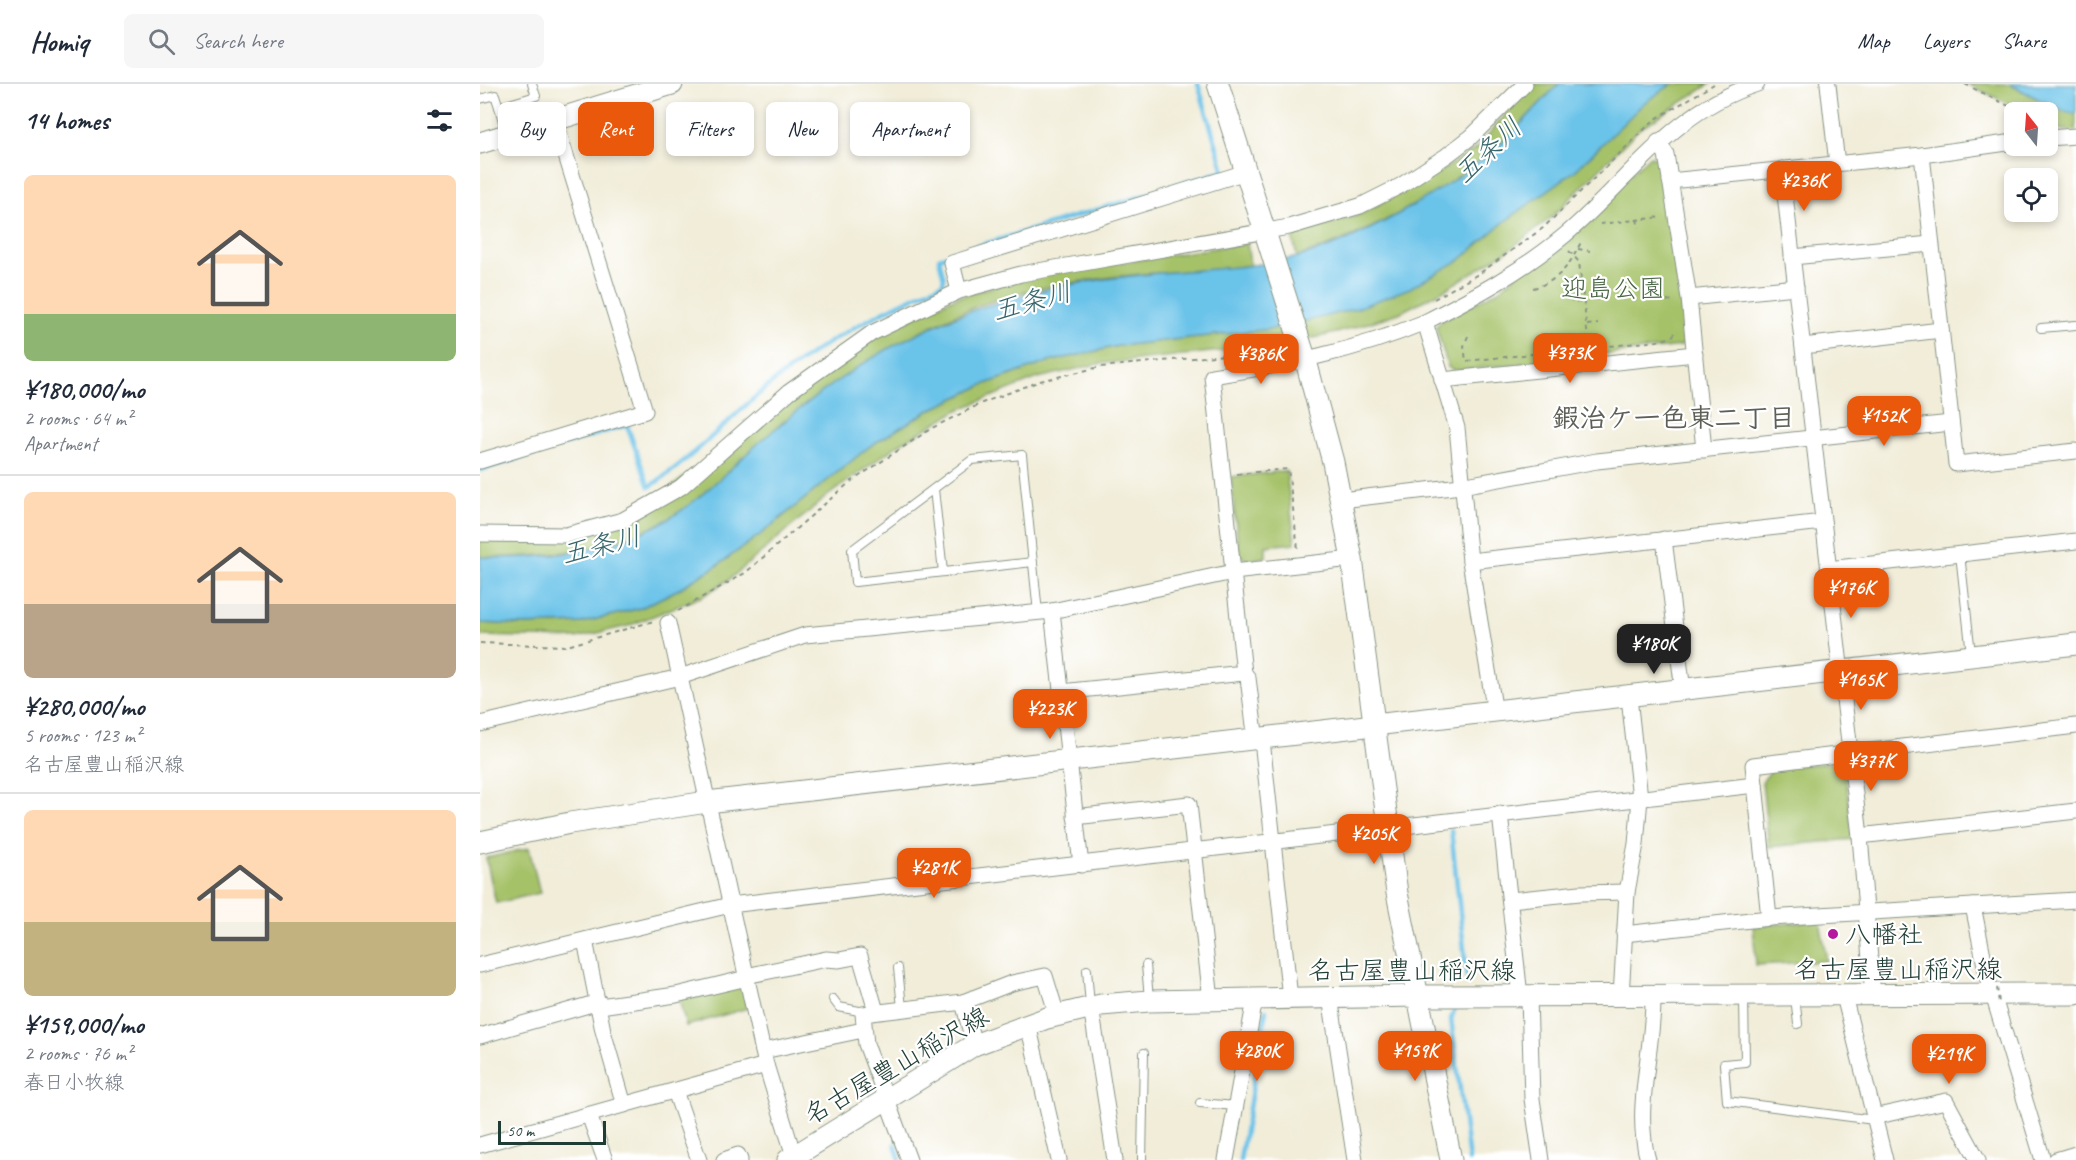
<!DOCTYPE html>
<html lang="en">
<head>
<meta charset="utf-8">
<style>
	:root { --surface:#fff; --page:#f6f6f7; --text:#1f2937; --muted:#747a83; --line:#e0e1e3; --accent:#ea580c }
	body { margin:0; font-family:Caveat,"Klee One",sans-serif; background:var(--page); color:var(--text); height:100vh; display:flex; flex-direction:column; font-size:22px; white-space:nowrap }
	* { box-sizing:border-box; margin:0 }
	p { font-size:20px; color:var(--muted) }
	.icon { flex:none; width:33px; height:33px; fill:none; stroke:currentColor; stroke-width:2; stroke-linecap:round; stroke-linejoin:round }
	.map { position:relative; flex:1; overflow:hidden }
	.details { display:flex; flex-direction:column; background:var(--surface); width:480px }
	.details>* { flex:none }
	.banner { position:absolute; left:18px; top:18px; width:570px; height:54px; display:flex; gap:12px }
	.needle { width:39px; rotate:343deg }
	.buttons { position:absolute; left:1524px; top:18px; display:grid; gap:12px }
	.buttons a { display:grid; place-items:center; width:54px; height:54px; border-radius:9px; background:var(--surface); box-shadow:0 3px 9px #0003; font-size:30px }
	.scale { position:absolute; left:18px; bottom:15px; width:108px; box-sizing:border-box; padding-left:6px; border:3px solid #1f3d34; border-top:0; font-size:16px; line-height:21px; white-space:nowrap; color:#1f3d34; -webkit-text-stroke:4px #fff; paint-order:stroke }
	.price { position:absolute; translate:-50% -51px; padding:0 14px; border-radius:12px; background:var(--accent); color:#fff; font-size:20px; line-height:39px; filter:drop-shadow(0 2px 3px #0008) }
	.price::after { content:''; position:absolute; left:50%; top:36px; width:18px; height:14px; margin-left:-9px; background:inherit; clip-path:polygon(0 0,100% 0,50% 100%) }
	.price.active { background:#222; color:#fff }
	ul { padding:0; list-style:none }
	li { display:grid; align-content:center; gap:12px; height:318px; padding:0 24px }
	li+li { border-top:2px solid var(--line) }
	li span { display:grid; place-items:center; height:186px; border-radius:9px; color:#555 }
	li>.icon { margin-inline-start:auto }
	span .icon { width:108px; height:108px; fill:#fffc; stroke-width:1 }
	li b { font-size:26px }
	h2 { display:flex; justify-content:space-between; align-items:center; height:72px; padding:0 24px; font-size:26px }
	.pill { padding:0 21px; border-radius:9px; background:var(--surface); box-shadow:0 3px 9px #0003; font-size:21px; line-height:54px }
	.pill.active { background:var(--accent); color:#fff }
	header { display:flex; align-items:center; gap:36px; box-sizing:border-box; height:84px; padding:0 30px; background:var(--surface); border-bottom:2px solid var(--line) }
	header strong { font-size:28px }
	nav { display:flex; gap:33px; margin-inline-start:auto; font-size:21px }
	.search { width:420px; height:54px; background:var(--page); display:flex; align-items:center; gap:15px; box-sizing:border-box; padding:0 21px; border-radius:9px; color:var(--muted); font-size:22px }
	main { display:flex; flex:1; min-height:0 }
	.map>svg:first-child { display:block }
	.green { fill:#a6c269; stroke:#62804e; stroke-width:1.5 }
	.water { fill:#6bc3e9; stroke:#45808e; stroke-width:1.5 }
	.lines { fill:none; stroke-linecap:round; stroke-linejoin:round }
	.stream { stroke:#6bc3e9; stroke-width:4.5 }
	.lane-casing { stroke:#889586; stroke-width:10 }
	.street-casing { stroke:#889586; stroke-width:17 }
	.secondary-casing { stroke:#889586; stroke-width:23 }
	.path { stroke:#889586; stroke-width:2; stroke-dasharray:4.5 4.5; stroke-linecap:butt }
	.lane { stroke:#fff; stroke-width:8 }
	.street { stroke:#fff; stroke-width:15 }
	.secondary { stroke:#fff; stroke-width:21 }
	.path-bridge { stroke:#889586; stroke-width:2; stroke-dasharray:4.5 4.5; stroke-linecap:butt }
	.poi-dot { fill:#b5179e; stroke:#fff; stroke-width:2 }
	.labels { text-anchor:middle; stroke-width:4.5; stroke-linejoin:round; paint-order:stroke }
	.park-label { font-size:26px; fill:#486544; stroke:#fff }
	.poi-label { font-size:26px; fill:#1f3d34; stroke:#fff; text-anchor:start }
	.street-label { font-size:26px; fill:#1f3d34; stroke:#fff }
	.water-label { font-size:27px; font-style:italic; fill:#36656a; stroke:#fff }
	.neighbourhood-label { font-size:27px; font-weight:bold; fill:#5e6057; stroke:#fff }
</style>
</head>
<body>
<header>
<strong>Homiq</strong>
<div class="search"><svg class="icon" aria-label="search" viewBox="0 0 24 24"><circle cx="10" cy="10" r="6"/><path d="M15 15l6 6"/></svg>Search here</div>
<nav><a>Map</a><a>Layers</a><a>Share</a></nav>
</header>
<main>
<section class="details">
<h2>14 homes<svg class="icon" aria-label="filters" viewBox="0 0 24 24"><path d="M4 7h16M4 17h16"/><circle cx="9" cy="7" r="2"/><circle cx="15" cy="17" r="2"/></svg></h2>
<ul>
<li><span style="background:linear-gradient(#ffd9b3 75%,#8fb573 0)"><svg class="icon" aria-label="home" viewBox="0 0 24 24"><path d="M3 11l9-7 9 7M6 9v11h12V9"/></svg></span><div><b>¥180,000/mo</b><p>2 rooms · 64 m²</p><p>Apartment</p></div></li>
<li><span style="background:linear-gradient(#ffd9b3 60%,#b9a48a 0)"><svg class="icon" aria-label="home" viewBox="0 0 24 24"><path d="M3 11l9-7 9 7M6 9v11h12V9"/></svg></span><div><b>¥280,000/mo</b><p>5 rooms · 123 m²</p><p>名古屋豊山稲沢線</p></div></li>
<li><span style="background:linear-gradient(#ffd9b3 60%,#c2b280 0)"><svg class="icon" aria-label="home" viewBox="0 0 24 24"><path d="M3 11l9-7 9 7M6 9v11h12V9"/></svg></span><div><b>¥159,000/mo</b><p>2 rooms · 76 m²</p><p>春日小牧線</p></div></li>
</ul>
</section>
<div class="map">
<svg width="1596" height="1076" viewBox="0 0 1596 1076">
	<rect width="100%" height="100%" fill="#fff"/>
	<filter id="ink" filterUnits="userSpaceOnUse"><feTurbulence type="fractalNoise" baseFrequency=".0167" numOctaves="2"/><feDisplacementMap in="SourceGraphic" scale="12" xChannelSelector="R" yChannelSelector="G"/><feConvolveMatrix kernelMatrix="1 2 1 2 8 2 1 2 1" color-interpolation-filters="sRGB"/></filter>
	<filter id="wash" filterUnits="userSpaceOnUse"><feTurbulence type="fractalNoise" baseFrequency=".008" numOctaves="4" result="noise"/><feDisplacementMap in="SourceGraphic" scale="24" xChannelSelector="R" yChannelSelector="G"/><feGaussianBlur stdDeviation="1.35" result="paint"/><feColorMatrix in="noise" values="0 0 0 0 0 0 0 0 0 0 0 0 0 0 0 0 0 1.4 0 .05"/><feComposite in="paint" operator="in"/></filter>
	<g filter="url(#wash)">
		<rect width="100%" height="100%" fill="#f1edd9"/>
		<g class="green">
			<path d="M 1051,0 L 1079,0 C 1056,22 1035,48 1011,68 C 955,114 886,151 817,173 L 812,151 L 876,132 L 956,90 L 997,64 Z"/>
			<polygon points="1192,0 1230,0 1159,45 1072,133 1029,166 966,205 919,229 860,248 807,260 618,280 558,294 478,326 418,361 346,413 250,495 223,512 148,542 96,554 0,552 0,539 43,541 101,539 161,524 197,506 238,481 281,450 390,362 446,328 503,301 568,278 638,262 799,244 980,176 1024,138 1096,86 1164,19"/>
			<polygon points="1487,0 1529,0 1580,26 1596,30 1596,47 1582,46 1568,39 1568,28 1546,28"/>
			<polygon points="1170,72 1181,76 1206,256 1201,262 982,286 972,286 968,283 956,243 959,238 1019,206"/>
			<path d="M 767,159 L 770,181 C 734,187 698,187 662,190 C 601,196 536,205 480,229 C 407,260 343,305 282,356 C 263,372 247,394 227,409 C 209,422 188,436 169,445 C 125,467 48,475 0,473 L 0,454 L 146,438 L 311,311 L 394,253 L 471,215 L 541,194 Z"/>
			<polygon points="806,387 815,459 786,462 786,473 767,476 759,471 751,393"/>
			<polygon points="1364,678 1373,755 1289,763 1282,698 1294,683"/>
			<polygon points="49,764 60,809 16,819 6,774"/>
			<polygon points="1340,837 1347,877 1276,881 1273,842"/>
			<polygon points="262,899 268,924 206,942 199,915"/>
		</g>
		<g class="water">
			<path d="M 1079,0 L 1192,0 L 1164,19 L 1096,86 L 1024,138 L 980,176 L 930,204 L 878,224 L 799,244 L 638,262 L 568,278 L 503,301 L 446,328 L 390,362 L 281,450 L 238,481 L 197,506 L 161,524 L 101,539 L 43,541 L 0,539 L 0,473 C 55,476 117,469 167,446 C 213,426 245,388 282,356 C 327,317 374,282 426,255 C 500,217 578,199 660,191 C 713,185 765,186 818,173 C 877,158 962,108 1010,69 C 1035,49 1056,22 1079,0 Z"/>
			<polygon points="1529,0 1596,0 1596,30 1580,26"/>
		</g>
		<g class="lines">
			<g class="stream">
				<path d="M 0,386 L 147,341 L 169,403 C 218,371 256,326 302,291 C 351,253 406,225 462,200 L 464,195 L 459,174 L 744,87 L 718,0"/>
				<polyline points="971,746 987,893"/>
				<polyline points="975,924 971,935 989,1076"/>
				<polyline points="415,1060 420,1076"/>
				<polyline points="760,1076 786,926"/>
			</g>
		</g>
	</g>
	<g filter="url(#ink)">
		<g class="lines">
			<g class="lane-casing">
				<g id="lane">
					<polyline points="0,15 15,11 19,23 56,12 52,0"/>
					<polyline points="19,23 26,49"/>
					<polyline points="1561,244 1596,241"/>
					<polyline points="454,405 463,488"/>
					<polyline points="1480,470 1491,570"/>
					<polyline points="553,478 375,498 372,466 492,376 542,371 558,529"/>
					<polyline points="666,881 669,915"/>
					<polyline points="418,884 422,924"/>
					<polyline points="607,886 610,921"/>
					<polyline points="1315,912 1318,940"/>
					<polyline points="1264,913 1265,978 1244,980 1247,1017 1394,1036"/>
					<polyline points="353,915 359,923 379,927 383,930"/>
					<polyline points="720,1019 756,1022"/>
					<polyline points="662,1076 664,969"/>
				</g>
			</g>
			<g class="street-casing">
				<g id="street">
					<polyline points="1348,0 1357,80"/>
					<polyline points="1568,54 1596,52"/>
					<polyline points="1178,58 1186,70 1209,214 1224,366"/>
					<polyline points="1442,71 1476,380 1596,367"/>
					<polyline points="1302,85 1380,752 1393,912"/>
					<polyline points="1190,97 1442,71 1534,58"/>
					<polyline points="1312,173 1451,160"/>
					<polyline points="479,207 472,179 766,88"/>
					<polyline points="1209,214 1316,203"/>
					<polyline points="1323,262 1461,246"/>
					<polyline points="962,296 1215,270"/>
					<polyline points="0,377 165,327 75,36"/>
					<polyline points="861,416 981,402 1117,377 1471,339"/>
					<polyline points="0,450 86,451 143,436 201,403 309,308 392,249 479,207 541,190 809,143 880,122 920,102 966,72 991,53 1045,0"/>
					<polyline points="1184,455 1203,607"/>
					<polyline points="990,477 1343,438"/>
					<polyline points="1348,485 1596,457"/>
					<polyline points="572,527 601,781"/>
					<polyline points="188,539 286,981 314,1072"/>
					<polyline points="764,589 768,594 776,657"/>
					<path d="M 581,608 L 764,589 L 732,292 C 808,280 873,268 945,238"/>
					<path d="M 1015,629 L 990,477 L 977,344 L 945,238 C 994,213 1042,187 1085,151 C 1150,96 1190,28 1277,0"/>
					<polyline points="0,640 200,593 325,551 572,527 753,488 872,475"/>
					<polyline points="782,656 810,914"/>
					<polyline points="1020,730 1040,912"/>
					<polyline points="595,733 709,720 731,916"/>
					<polyline points="1380,752 1596,727"/>
					<polyline points="1030,816 1100,809 1147,808"/>
					<polyline points="1493,822 1511,911 1514,914 1563,1076"/>
					<polyline points="1289,834 1273,681 1596,642"/>
					<polyline points="1144,850 1289,834 1596,816"/>
					<polyline points="105,856 123,947 144,1021"/>
					<polyline points="0,881 250,821 1275,701"/>
					<polyline points="266,892 346,875 359,876 380,872 396,927"/>
					<polyline points="1049,912 1052,1015 1061,1076"/>
					<polyline points="1364,912 1405,1076"/>
					<polyline points="850,913 875,1076"/>
					<polyline points="1141,913 1147,808 1156,760 1160,714 1149,613"/>
					<polyline points="483,918 532,899 565,892 577,931"/>
					<polyline points="120,922 196,911 267,894"/>
					<polyline points="611,923 635,1076"/>
					<polyline points="548,940 579,1076"/>
					<polyline points="0,952 119,918"/>
					<polyline points="283,967 383,946"/>
					<polyline points="195,1007 219,1076"/>
					<polyline points="109,1031 125,1076"/>
					<polyline points="1393,1033 1466,1017 1498,1076"/>
					<polyline points="0,1061 286,981"/>
					<polyline points="244,1076 258,1071 260,1076"/>
					<polyline points="429,1076 386,960 383,930 483,918 494,961"/>
					<polyline points="746,1076 775,915"/>
					<path d="M 1168,1076 C 1153,1025 1174,966 1173,913"/>
					<polyline points="1576,1076 1596,1070"/>
				</g>
			</g>
			<g class="secondary-casing">
				<g id="secondary">
					<polyline points="738,0 826,277 853,378 872,475 917,809 971,1076"/>
					<polyline points="0,59 192,0"/>
					<polyline points="0,758 90,739 227,718 1596,560"/>
					<polyline points="308,1076 494,961 567,934 621,921 669,917 937,912 1596,910"/>
				</g>
			</g>
			<g class="path">
				<polyline points="1485,0 1541,28"/>
				<polyline points="1157,135 1159,144"/>
				<polyline points="1120,140 1182,133"/>
				<polyline points="1098,165 1110,167"/>
				<polyline points="1089,167 1099,178 1109,264"/>
				<polyline points="1101,196 1090,197 1092,218 1104,217"/>
				<path d="M 1053,204 C 1080,197 1091,179 1102,156"/>
				<polyline points="954,215 1000,189 1063,144 1174,36 1234,0"/>
				<polyline points="1187,217 1195,216"/>
				<polyline points="1107,241 1118,240"/>
				<polyline points="988,252 984,262 986,277 1177,257 1192,253 1196,247"/>
				<polyline points="757,390 808,385 818,465"/>
				<polyline points="198,527 265,489 369,399 452,344 502,319 560,297 620,283 786,267"/>
				<polyline points="0,559 87,562 174,537"/>
			</g>
			<use href="#lane" class="lane"/>
			<use href="#street" class="street"/>
			<use href="#secondary" class="secondary"/>
			<polyline class="path-bridge" points="1516,895 1519,919"/>
		</g>
	</g>
	<circle class="poi-dot" cx="1353" cy="850" r="6"/>
	<g class="labels">
		<g class="park-label">
			<text x="1133" y="213">迎島公園</text>
		</g>
		<g class="poi-label">
			<text x="1365" y="859">八幡社</text>
		</g>
		<g class="street-label">
			<text x="1418" y="894">名古屋豊山稲沢線</text>
			<text x="932" y="895">名古屋豊山稲沢線</text>
			<text transform="translate(416 981) rotate(-30)" y="9">名古屋豊山稲沢線</text>
		</g>
		<g class="water-label">
			<text transform="translate(1008 66) rotate(-43)" y="9">五条川</text>
			<text transform="translate(552 217) rotate(-15)" y="9">五条川</text>
			<text transform="translate(121 461) rotate(-14)" y="9">五条川</text>
		</g>
		<g class="neighbourhood-label">
			<text x="1194" y="343">鍜治ケ一色東二丁目</text>
		</g>
	</g>
</svg>
<div class="buttons">
<a><svg class="needle" viewBox="-14 -14 28 28"><path d="M0-13l5 13h-10z" fill="#e53935"/><path d="M0 13l5-13h-10z" fill="#747a83"/></svg></a>
<a><svg class="icon" aria-label="locate" viewBox="0 0 24 24"><circle cx="12" cy="12" r="6"/><path d="M12 2v4M12 18v4M2 12h4M18 12h4"/></svg></a>
</div>
<div class="scale">50 m</div>
<b class="price" style="left:1324px;top:128px">¥236K</b>
<b class="price" style="left:1090px;top:300px">¥373K</b>
<b class="price" style="left:781px;top:301px">¥386K</b>
<b class="price" style="left:1404px;top:363px">¥152K</b>
<b class="price" style="left:1371px;top:535px">¥176K</b>
<b class="price active" style="left:1174px;top:591px">¥180K</b>
<b class="price" style="left:1381px;top:627px">¥165K</b>
<b class="price" style="left:570px;top:656px">¥223K</b>
<b class="price" style="left:1391px;top:708px">¥377K</b>
<b class="price" style="left:894px;top:781px">¥205K</b>
<b class="price" style="left:454px;top:815px">¥281K</b>
<b class="price" style="left:777px;top:998px">¥280K</b>
<b class="price" style="left:935px;top:998px">¥159K</b>
<b class="price" style="left:1469px;top:1001px">¥219K</b>
<div class="banner">
<a class="pill">Buy</a>
<a class="pill active">Rent</a>
<a class="pill">Filters</a>
<a class="pill">New</a>
<a class="pill">Apartment</a>
</div>
</div>
</main>
</body>
</html>
